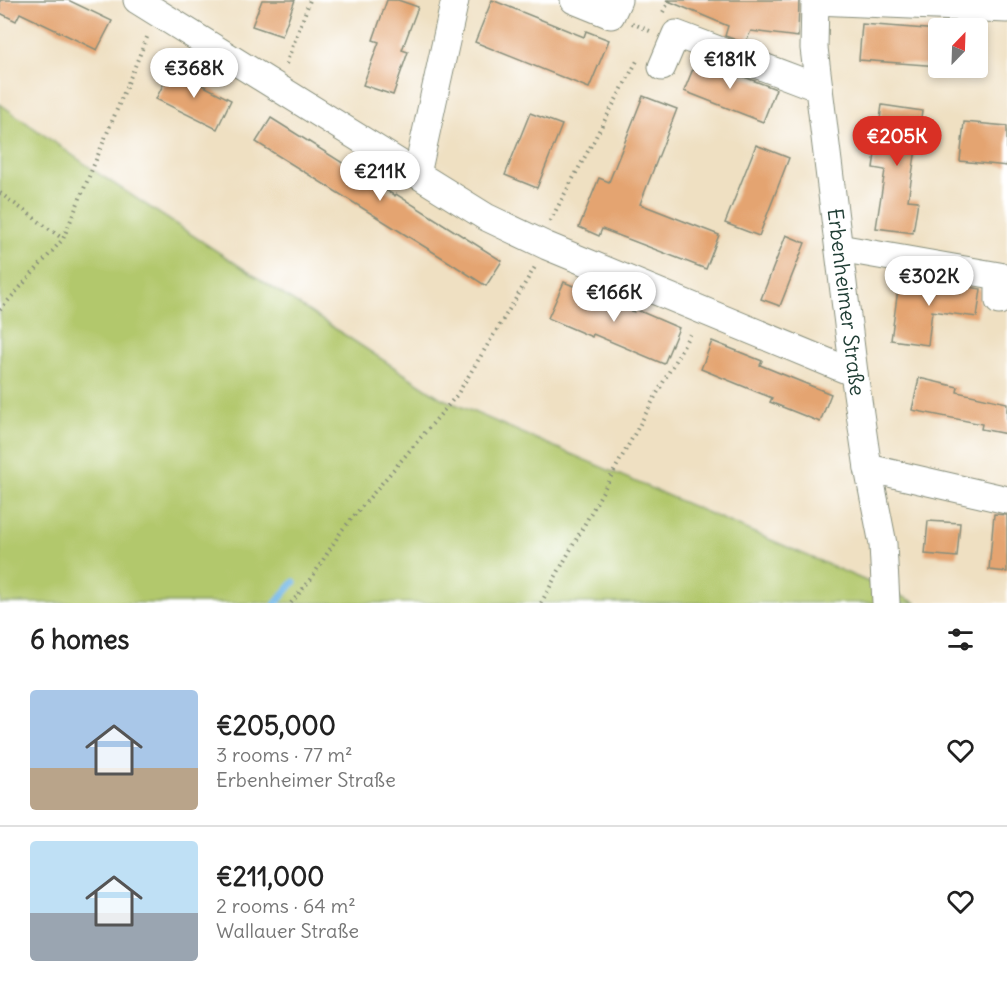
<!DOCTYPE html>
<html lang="en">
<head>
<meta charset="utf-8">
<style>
	:root { --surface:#fff; --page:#f6f6f6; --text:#222; --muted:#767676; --line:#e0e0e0; --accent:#d93025 }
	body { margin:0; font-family:Delius,sans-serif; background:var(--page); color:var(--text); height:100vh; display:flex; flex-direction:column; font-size:22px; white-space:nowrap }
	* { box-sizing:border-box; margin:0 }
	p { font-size:20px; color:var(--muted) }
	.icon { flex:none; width:33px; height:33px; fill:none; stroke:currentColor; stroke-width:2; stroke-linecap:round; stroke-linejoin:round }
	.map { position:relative; height:603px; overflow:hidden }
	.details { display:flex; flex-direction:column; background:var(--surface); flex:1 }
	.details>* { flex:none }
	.needle { width:39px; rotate:23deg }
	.fabs { position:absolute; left:928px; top:18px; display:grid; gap:12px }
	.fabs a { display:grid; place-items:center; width:60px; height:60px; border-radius:6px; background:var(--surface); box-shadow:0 3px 9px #0003; font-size:30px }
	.price { position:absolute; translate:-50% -51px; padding:0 14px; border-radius:21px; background:#fff; color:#222; font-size:20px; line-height:39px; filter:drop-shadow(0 2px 3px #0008) }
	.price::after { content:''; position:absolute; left:50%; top:36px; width:18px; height:14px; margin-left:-9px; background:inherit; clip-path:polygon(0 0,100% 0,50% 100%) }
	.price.current { background:var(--accent); color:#fff }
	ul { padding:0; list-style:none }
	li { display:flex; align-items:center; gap:18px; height:150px; padding:0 30px }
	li+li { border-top:2px solid var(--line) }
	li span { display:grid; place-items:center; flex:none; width:168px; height:120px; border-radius:6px; color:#555 }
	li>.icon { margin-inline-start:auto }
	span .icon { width:72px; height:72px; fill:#fffc; stroke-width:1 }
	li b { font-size:26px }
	h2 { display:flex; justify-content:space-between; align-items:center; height:72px; padding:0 30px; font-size:26px }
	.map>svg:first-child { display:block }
	.green { fill:#b2c86c; stroke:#688250; stroke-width:1.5 }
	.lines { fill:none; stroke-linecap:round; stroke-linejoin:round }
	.stream { stroke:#70b6e7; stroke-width:7 }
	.building { fill:#e4a471 }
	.minor-casing { stroke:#878e7b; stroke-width:29 }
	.path { stroke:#878e7b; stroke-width:4; stroke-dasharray:1.5 4.5; stroke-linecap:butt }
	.minor { stroke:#fff; stroke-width:27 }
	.labels { text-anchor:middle; stroke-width:4.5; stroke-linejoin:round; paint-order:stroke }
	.street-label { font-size:21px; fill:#1f3d34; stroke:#fff }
</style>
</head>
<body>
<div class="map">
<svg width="1007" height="603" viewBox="0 0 1007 603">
	<rect width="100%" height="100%" fill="#fff"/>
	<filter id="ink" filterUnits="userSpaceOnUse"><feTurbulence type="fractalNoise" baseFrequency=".0167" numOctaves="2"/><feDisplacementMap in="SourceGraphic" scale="12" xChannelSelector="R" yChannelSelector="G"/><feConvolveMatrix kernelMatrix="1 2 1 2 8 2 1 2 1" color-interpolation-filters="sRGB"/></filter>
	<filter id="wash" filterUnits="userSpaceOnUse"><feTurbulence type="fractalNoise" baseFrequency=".008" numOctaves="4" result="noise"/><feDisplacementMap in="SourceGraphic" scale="24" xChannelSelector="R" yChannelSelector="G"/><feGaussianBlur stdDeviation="1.35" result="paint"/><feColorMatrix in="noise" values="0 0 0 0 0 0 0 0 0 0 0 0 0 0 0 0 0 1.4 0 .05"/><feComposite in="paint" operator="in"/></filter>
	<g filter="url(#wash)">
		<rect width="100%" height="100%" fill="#efe0c2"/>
		<polygon class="green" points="0,104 102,176 441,398 917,603 0,603"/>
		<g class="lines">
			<polyline class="stream" points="276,603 294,582"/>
		</g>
		<g id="blocks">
			<g class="building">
				<polygon points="0,0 68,0 112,21 97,50 20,13 16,21 0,13"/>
				<polygon points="262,0 295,0 282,36 252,26"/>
				<polygon points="387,0 398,0 418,7 402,50 408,52 393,95 363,85 379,42 373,40"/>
				<polygon points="492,0 584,37 586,31 609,40 589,88 475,42"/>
				<polygon points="666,0 799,0 798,37 751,31 745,43 725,36 728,26"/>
				<polygon points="862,24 939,30 939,66 859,60"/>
				<polygon points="697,59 776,89 763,122 684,91"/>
				<polygon points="171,69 231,100 217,129 156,99"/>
				<polygon points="643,96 677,109 640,204 719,235 706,269 602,229 599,236 579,227 599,178 609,182"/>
				<polygon points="882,105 922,111 908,200 918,201 913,233 876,228 885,170 873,168"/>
				<polygon points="530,113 562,125 537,188 505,175"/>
				<polygon points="271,118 395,196 396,194 437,220 502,261 486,286 446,260 256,142"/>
				<polygon points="964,122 1007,126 1007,166 960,161"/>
				<polygon points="756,145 789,158 759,236 725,223"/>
				<polygon points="786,235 805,243 780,306 761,299"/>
				<polygon points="900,275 981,289 977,317 932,311 928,345 891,340"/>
				<polygon points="564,282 634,312 635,309 679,328 664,364 593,334 592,337 548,318"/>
				<polygon points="712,341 762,361 760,365 831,394 820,422 770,402 772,398 701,369"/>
				<polygon points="919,378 958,387 957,392 1007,403 1007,434 981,429 982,424 912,410"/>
				<polygon points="994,514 1007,515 1007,572 989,570"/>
				<polygon points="928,521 960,523 957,557 925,554"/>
			</g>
		</g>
	</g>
	<g filter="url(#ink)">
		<use href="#blocks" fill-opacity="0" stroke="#878e7b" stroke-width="1.5"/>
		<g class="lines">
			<g class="minor-casing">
				<g id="minor">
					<polyline points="137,0 486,217 547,246 854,373"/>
					<polyline points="574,0 611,15 618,0"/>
					<polyline points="815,0 814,48 854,373 868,468 883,544 886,603"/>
					<polyline points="815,1 1007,9"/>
					<polyline points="662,67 676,34 819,88"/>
					<polyline points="417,174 455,0"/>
					<polyline points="839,248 999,276 999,301"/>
					<polyline points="868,468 1007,500"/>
				</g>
			</g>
			<g class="path">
				<polyline points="663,12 670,0"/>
				<polyline points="632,23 652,32"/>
				<polyline points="286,64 310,0"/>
				<polyline points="0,193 63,239"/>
				<polyline points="550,221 637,61"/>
				<polyline points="0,310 63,239 148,35"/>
				<polyline points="291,603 311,579 342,530 457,395 535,267"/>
				<polyline points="541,603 691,332"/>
			</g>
			<use href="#minor" class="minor"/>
		</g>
	</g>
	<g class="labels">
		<g class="street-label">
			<text transform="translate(846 302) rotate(83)" y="7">Erbenheimer Straße</text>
		</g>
	</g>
</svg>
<div class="fabs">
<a><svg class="needle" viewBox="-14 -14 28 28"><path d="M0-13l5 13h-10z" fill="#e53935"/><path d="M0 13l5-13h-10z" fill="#767676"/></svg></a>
</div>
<b class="price" style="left:730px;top:90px">€181K</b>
<b class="price" style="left:194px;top:99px">€368K</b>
<b class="price current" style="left:897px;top:167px">€205K</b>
<b class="price" style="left:380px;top:202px">€211K</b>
<b class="price" style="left:929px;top:307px">€302K</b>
<b class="price" style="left:614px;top:323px">€166K</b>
</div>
<section class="details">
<h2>6 homes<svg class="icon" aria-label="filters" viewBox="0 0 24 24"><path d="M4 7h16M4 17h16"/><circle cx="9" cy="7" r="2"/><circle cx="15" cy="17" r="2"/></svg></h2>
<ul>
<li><span style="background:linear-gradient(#a9c7e8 65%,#b9a48a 0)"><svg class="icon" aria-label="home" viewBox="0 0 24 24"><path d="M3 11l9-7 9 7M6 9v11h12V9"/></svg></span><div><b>€205,000</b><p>3 rooms · 77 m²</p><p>Erbenheimer Straße</p></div><svg class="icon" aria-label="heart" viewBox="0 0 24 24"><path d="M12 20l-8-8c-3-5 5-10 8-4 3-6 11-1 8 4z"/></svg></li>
<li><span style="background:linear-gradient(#bfe0f5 60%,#9aa5b1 0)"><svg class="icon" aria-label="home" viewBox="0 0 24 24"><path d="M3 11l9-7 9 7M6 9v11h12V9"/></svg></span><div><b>€211,000</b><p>2 rooms · 64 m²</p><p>Wallauer Straße</p></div><svg class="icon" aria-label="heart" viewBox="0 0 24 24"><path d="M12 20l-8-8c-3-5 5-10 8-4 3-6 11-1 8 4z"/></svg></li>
</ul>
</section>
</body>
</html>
